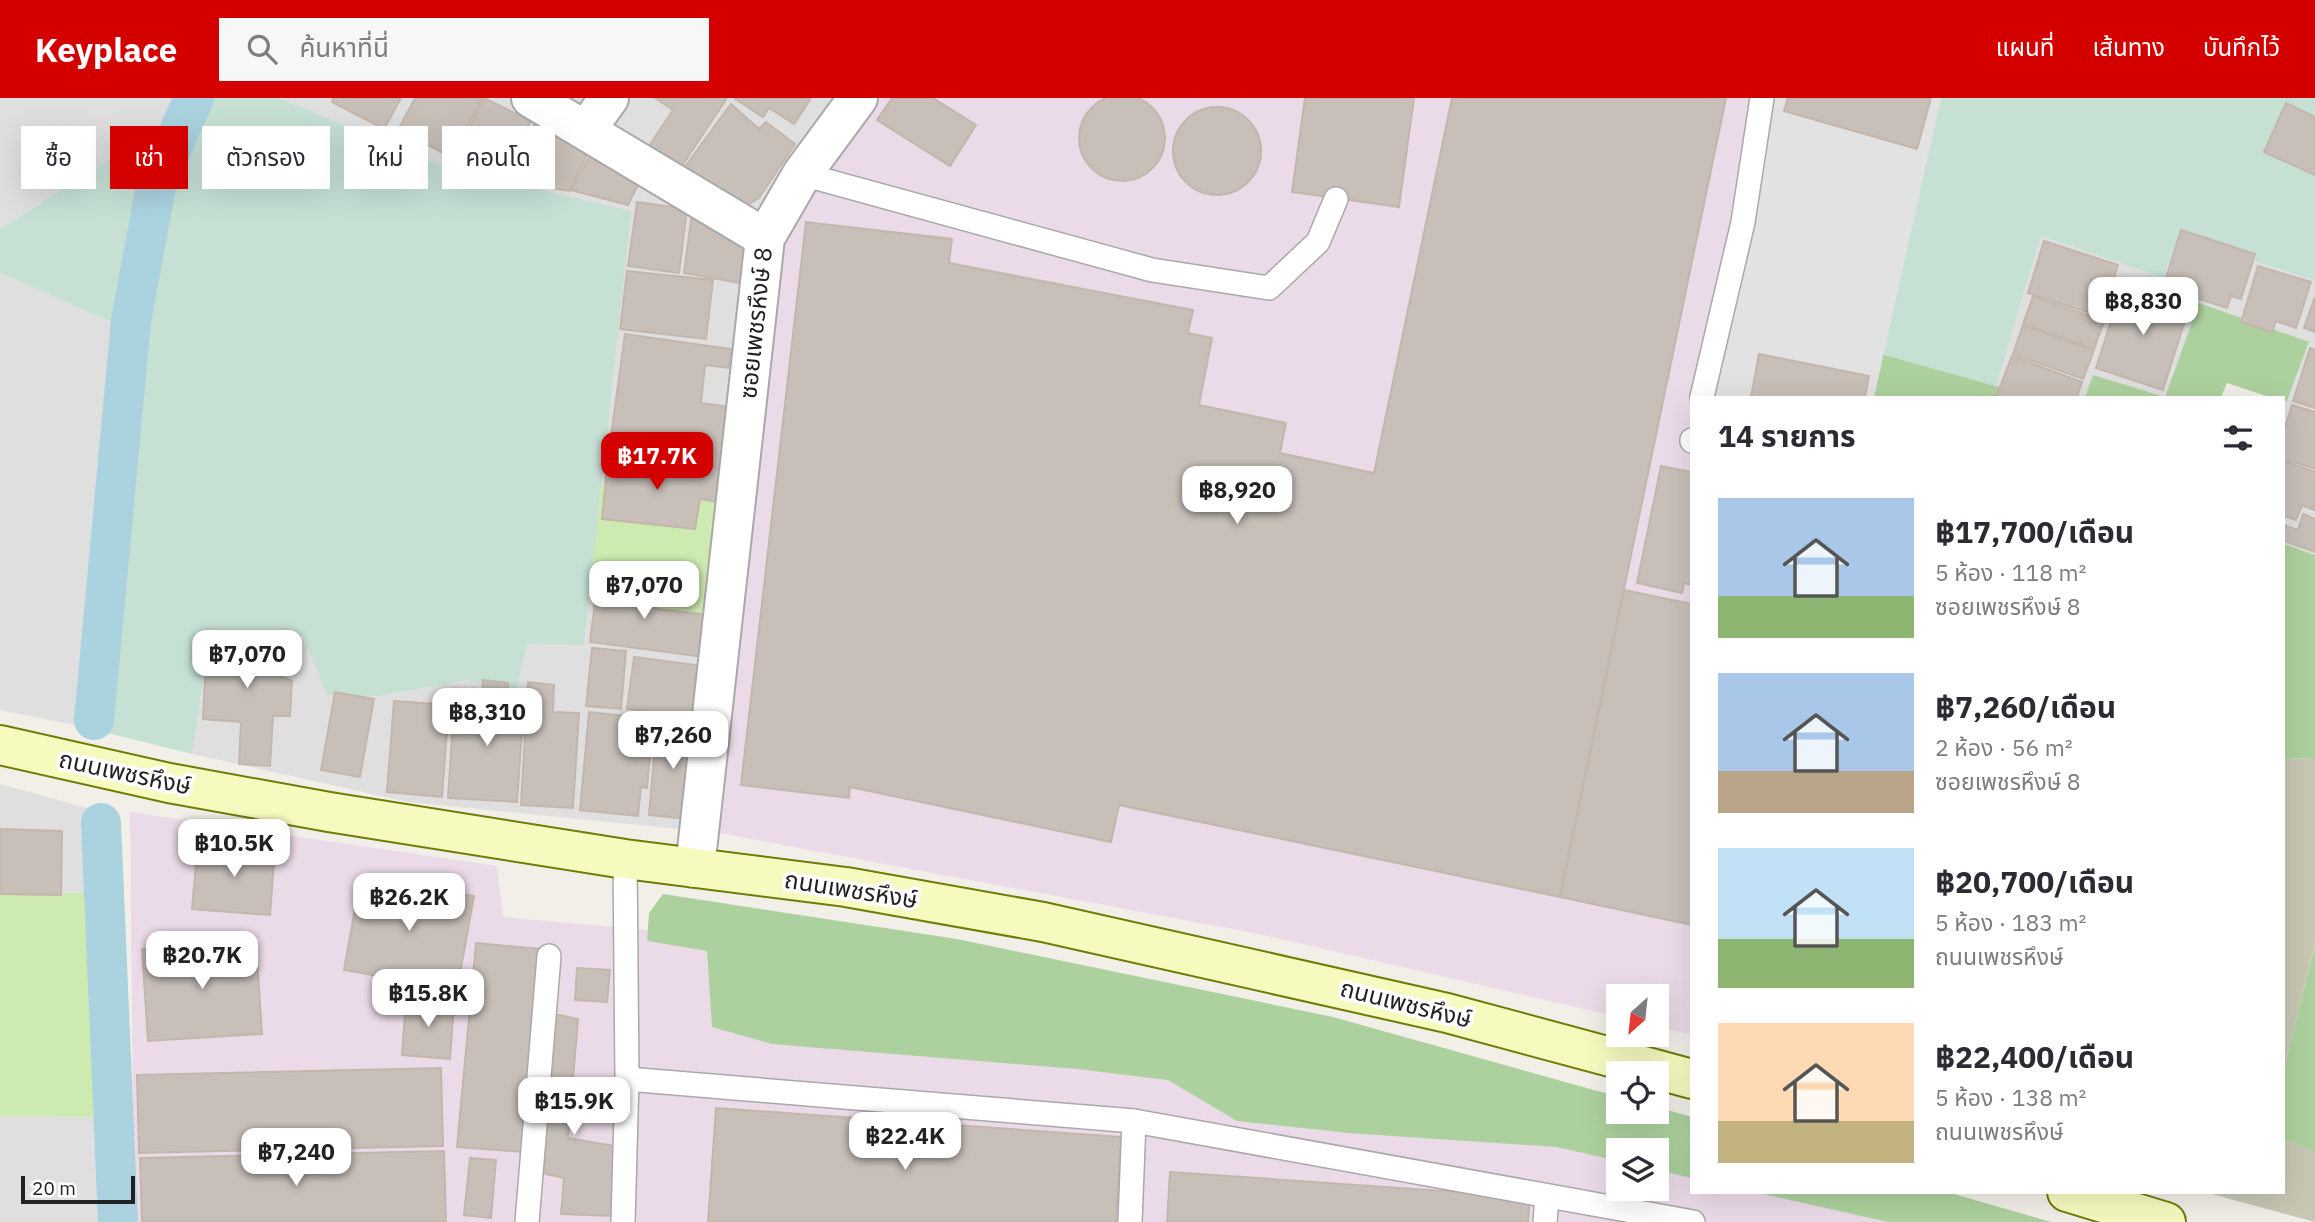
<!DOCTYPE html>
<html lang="th">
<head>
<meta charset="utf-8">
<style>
	:root { --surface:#fff; --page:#f7f7f7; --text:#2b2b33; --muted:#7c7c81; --accent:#d40000 }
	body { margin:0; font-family:"IBM Plex Sans","Noto Sans Thai",sans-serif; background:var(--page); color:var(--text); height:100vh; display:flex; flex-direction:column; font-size:26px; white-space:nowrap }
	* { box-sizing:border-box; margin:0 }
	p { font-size:23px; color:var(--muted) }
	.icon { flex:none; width:38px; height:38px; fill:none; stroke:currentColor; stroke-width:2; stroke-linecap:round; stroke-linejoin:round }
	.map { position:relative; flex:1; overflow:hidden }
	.details { position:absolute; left:1690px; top:298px; width:595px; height:798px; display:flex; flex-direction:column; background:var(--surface); border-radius:0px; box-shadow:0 7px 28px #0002 }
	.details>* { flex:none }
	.top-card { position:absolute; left:21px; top:28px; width:665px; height:63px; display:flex; gap:14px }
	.needle { width:46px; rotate:207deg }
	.fabs { position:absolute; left:1606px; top:886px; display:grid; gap:14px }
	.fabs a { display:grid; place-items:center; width:63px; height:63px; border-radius:0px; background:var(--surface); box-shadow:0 7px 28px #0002; font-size:35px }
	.scale { position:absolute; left:21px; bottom:18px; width:114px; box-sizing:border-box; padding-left:7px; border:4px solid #222; border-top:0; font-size:19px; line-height:24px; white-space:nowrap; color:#222; -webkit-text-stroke:5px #fff; paint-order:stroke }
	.price { position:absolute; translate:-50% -60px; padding:0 16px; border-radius:14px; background:#fff; color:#222; font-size:23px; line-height:46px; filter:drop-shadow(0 2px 4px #0008) }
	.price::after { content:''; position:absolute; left:50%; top:42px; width:21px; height:16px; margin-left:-10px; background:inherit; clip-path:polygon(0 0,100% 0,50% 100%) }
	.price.active { background:var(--accent); color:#fff }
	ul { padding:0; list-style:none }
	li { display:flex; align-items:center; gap:21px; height:175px; padding:0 28px }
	li span { display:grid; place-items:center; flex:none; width:196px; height:140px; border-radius:0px; color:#555 }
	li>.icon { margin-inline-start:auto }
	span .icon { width:84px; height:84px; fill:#fffc; stroke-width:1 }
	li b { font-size:30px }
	h2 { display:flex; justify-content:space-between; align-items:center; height:84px; padding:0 28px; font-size:30px }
	.chip { padding:0 24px; border-radius:0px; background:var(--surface); box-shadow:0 7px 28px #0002; font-size:24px; line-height:63px }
	.chip.active { background:var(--accent); color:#fff }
	header { display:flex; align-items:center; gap:42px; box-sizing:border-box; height:98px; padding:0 35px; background:var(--accent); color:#fff }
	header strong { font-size:33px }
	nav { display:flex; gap:38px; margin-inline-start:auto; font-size:24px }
	.search { width:490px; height:63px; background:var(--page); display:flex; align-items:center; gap:18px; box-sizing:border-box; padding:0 24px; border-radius:0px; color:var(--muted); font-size:26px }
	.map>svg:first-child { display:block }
	.residential { fill:#e0dfdf }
	.industrial { fill:#ebdbe8; fill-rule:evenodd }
	.construction { fill:#c7c7b4 }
	.grass { fill:#cdebb0 }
	.forest { fill:#add19e }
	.wetland { fill:#c6e0d4 }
	.parking { fill:#e2e2e2 }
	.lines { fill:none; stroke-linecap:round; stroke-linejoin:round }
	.canal { stroke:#aad3df; stroke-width:40 }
	.building { fill:#c7bfb8; stroke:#c4b6ab; stroke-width:2 }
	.service-casing { stroke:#a9a9a9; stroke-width:26 }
	.minor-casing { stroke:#a9a9a9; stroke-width:42 }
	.secondary-casing { stroke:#707d05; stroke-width:42 }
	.service { stroke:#fff; stroke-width:23 }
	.minor { stroke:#fff; stroke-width:38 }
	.secondary { stroke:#f7fabf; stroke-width:38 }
	.labels { text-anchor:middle; stroke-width:7; stroke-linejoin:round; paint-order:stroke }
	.street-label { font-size:24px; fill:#222; stroke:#fff }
</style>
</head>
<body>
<header>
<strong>Keyplace</strong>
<div class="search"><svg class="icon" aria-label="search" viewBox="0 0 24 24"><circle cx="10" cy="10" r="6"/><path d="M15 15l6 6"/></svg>ค้นหาที่นี่</div>
<nav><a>แผนที่</a><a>เส้นทาง</a><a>บันทึกไว้</a></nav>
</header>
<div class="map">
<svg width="2315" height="1124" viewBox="0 0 2315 1124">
	<rect width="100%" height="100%" fill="#f2efe9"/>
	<g class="residential">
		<polygon points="0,0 205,0 0,131"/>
		<polygon points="279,0 881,0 785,127 720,735 408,704 192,656 210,538 303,538 379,598 467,582 514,598 527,546 584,546 630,114 451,71"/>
		<polygon points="2041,138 2162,180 2178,138 2315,183 2315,457 2284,446 2284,304 2309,245 2165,299 2094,278 2085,299 2019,299 1996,288"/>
		<polygon points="0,175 116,226 75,627 0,612"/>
		<polygon points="0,686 91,711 103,1124 0,1124"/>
	</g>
	<g class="industrial">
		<polygon points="881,0 1941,0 1874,299 1692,299 1692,937 1657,929 1657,898 1619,898 1619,919 1264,837 720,735 785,127"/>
		<path d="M 130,714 L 497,768 L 503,819 L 682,835 L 1692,1046 L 1692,1094 L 1852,1094 L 1954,1124 L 134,1124 ZM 1619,1052 L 1657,1052 L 1657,1090 L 1619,1090 Z"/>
	</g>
	<g class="construction">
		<polygon points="2315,660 2315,845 2284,972 2284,661"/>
		<polygon points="2284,1041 2315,1054 2315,1124 2204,1094 2284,1094"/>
	</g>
	<g class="grass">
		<polygon points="601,388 726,401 715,523 589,501"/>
		<polygon points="0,794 97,795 95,1019 0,1018"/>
	</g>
	<g class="forest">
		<polygon points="2199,205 2309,244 2286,305 2284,299 2269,299 2227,285 2221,299 2085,299 2093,277 2165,299"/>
		<polygon points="1882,256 1996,288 2019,299 1874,299"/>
		<polygon points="2284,446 2315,457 2315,660 2284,661"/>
		<polygon points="663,796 957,841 1333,919 1619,999 1619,1013 1657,1013 1657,1009 1692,1019 1692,1080 1657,1072 1657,1052 1619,1052 1619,1063 1556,1049 1348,1035 1237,1023 1168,982 1077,971 772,946 712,929 707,853 647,843 649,815"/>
		<polygon points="2315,846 2315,1054 2284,1041 2284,972"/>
		<polygon points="1755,1094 1947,1094 2051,1124 1888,1124"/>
	</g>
	<g class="wetland">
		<polygon points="205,0 279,0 451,71 631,113 584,547 527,546 515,598 467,582 379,598 327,597 303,538 210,538 192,656 75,627 116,226 0,175 0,131"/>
		<polygon points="1941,0 2315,0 2315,183 2179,138 2163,180 2041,138 1996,288 1882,256"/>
	</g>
	<polygon class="parking" points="1771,0 1941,0 1874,299 1710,299"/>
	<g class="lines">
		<g class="canal">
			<polyline points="94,622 131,223 157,83 194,0"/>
			<polyline points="101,725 118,1124"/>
		</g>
	</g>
	<g class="building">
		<circle cx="1122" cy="40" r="43"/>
		<polygon points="333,0 401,0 384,31 332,4"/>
		<polygon points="415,0 482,0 451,59 398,32"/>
		<polygon points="484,0 531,23 502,77 457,53"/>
		<polygon points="655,0 727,0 679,72 647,51 673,12"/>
		<polygon points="734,0 811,0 794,26 769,10 763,19"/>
		<polygon points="892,0 933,0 976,27 950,68 877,22"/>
		<polygon points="1305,0 1414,0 1399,109 1292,94"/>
		<polygon points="1452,0 1726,0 1560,799 1119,707 1111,744 850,689 849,700 741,687 806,124 952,141 949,165 1193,212 1188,235 1212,240 1199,307 1286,325 1280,355 1374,375"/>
		<polygon points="1788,0 1931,0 1917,51 1784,13"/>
		<polygon points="2286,5 2315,19 2315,77 2264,54"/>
		<polygon points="731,6 759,31 766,24 795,46 759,100 742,110 684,70"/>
		<circle cx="1217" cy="53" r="44"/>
		<polygon points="537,21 589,52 569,93 539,88 542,78 514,63"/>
		<polygon points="593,51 641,81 628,107 571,92"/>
		<polygon points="637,104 687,111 679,175 628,168"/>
		<polygon points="692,115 746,146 740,185 684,175"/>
		<polygon points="2181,132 2255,156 2241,201 2231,198 2227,210 2163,189"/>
		<polygon points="2044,143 2118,167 2102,219 2028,195"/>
		<polygon points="2258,168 2311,184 2296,230 2276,223 2272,234 2241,224"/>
		<polygon points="627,173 713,182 706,241 620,231"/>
		<polygon points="2123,186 2190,207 2163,292 2096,270"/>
		<polygon points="2033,198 2104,223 2094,251 2023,226"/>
		<polygon points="2315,199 2315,234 2304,230"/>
		<polygon points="2023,227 2094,252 2083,281 2013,256"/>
		<polygon points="625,236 731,251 729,270 705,267 701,305 730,309 722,369 609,353"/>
		<polygon points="2310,250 2315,252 2315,310 2293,303"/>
		<polygon points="1759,256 1869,278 1865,299 1751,299"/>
		<polygon points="2012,258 2082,284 2077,299 1996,299"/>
		<polygon points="2292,307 2315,314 2315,371 2284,361 2284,332"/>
		<polygon points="608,358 721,371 718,404 700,401 695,431 602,421"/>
		<polygon points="2284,363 2315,374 2314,412 2302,407 2296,422 2284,418"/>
		<polygon points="1661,368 1692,374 1692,487 1684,485 1682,495 1637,485"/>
		<polygon points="2303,416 2315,421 2315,454 2284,443 2284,427 2298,432"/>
		<polygon points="598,480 659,488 656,511 709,517 703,559 590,544"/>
		<polygon points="1624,492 1692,506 1692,827 1560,799"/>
		<polygon points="207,535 283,539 280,578 292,583 290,618 273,618 270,668 239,666 241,624 203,621"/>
		<polygon points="592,550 626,553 621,611 586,608"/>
		<polygon points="634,559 704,568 697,620 627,611"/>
		<polygon points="483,582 508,585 507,605 524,606 517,704 448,700 454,607 481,609"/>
		<polygon points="528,584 554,587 553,614 579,615 573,710 521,707"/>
		<polygon points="335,594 374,601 360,679 321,672"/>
		<polygon points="394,603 449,607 442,699 387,694"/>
		<polygon points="589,614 653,621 647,690 641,689 638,718 580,712"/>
		<polygon points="657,625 696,627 688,721 649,717"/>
		<polygon points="0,731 62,733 61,797 0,796"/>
		<polygon points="198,744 275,750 270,817 192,811"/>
		<polygon points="361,778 474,798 457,892 344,872"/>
		<polygon points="256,844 262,936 148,943 142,851"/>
		<polygon points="476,845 541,851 523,1054 457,1049"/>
		<polygon points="577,870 610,872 607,904 575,902"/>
		<polygon points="406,902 454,906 450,961 402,957"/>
		<polygon points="554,916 578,921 568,1040 615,1048 616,1118 561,1116 564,1080 541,1075"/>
		<polygon points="441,970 443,1048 139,1055 137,977"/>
		<polygon points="716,1010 1121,1039 1116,1124 708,1124"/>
		<polygon points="444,1053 446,1124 142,1124 140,1060"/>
		<polygon points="470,1060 496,1062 491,1120 464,1117"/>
		<polygon points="1170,1074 1530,1099 1528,1124 1167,1124"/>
	</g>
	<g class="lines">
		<g class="service-casing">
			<g id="service">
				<polyline points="802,76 1152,172 1269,190 1318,144 1336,101"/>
				<polyline points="1702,299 1743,124 1762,0"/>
				<polyline points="1692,343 1692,342"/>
				<polyline points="625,761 627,981"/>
				<polyline points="527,1124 549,858"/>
				<polyline points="623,1124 627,981 1134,1023 1693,1124"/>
				<polyline points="1130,1124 1134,1023"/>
				<polyline points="1545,1124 1547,1098"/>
			</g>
		</g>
		<g class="minor-casing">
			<g id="minor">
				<polyline points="531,0 765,140"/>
				<polyline points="586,32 609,0"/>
				<polyline points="695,770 765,140 802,76 858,0"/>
			</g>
		</g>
		<g class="secondary-casing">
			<g id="secondary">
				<polyline points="0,647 169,685 329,714 625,761 846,789 1043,824 1447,915 1692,981"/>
				<polyline points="2067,1094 2166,1124"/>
			</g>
		</g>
		<use href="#service" class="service"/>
		<use href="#minor" class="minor"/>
		<use href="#secondary" class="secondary"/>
	</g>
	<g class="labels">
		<g class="street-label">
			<text transform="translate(756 225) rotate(-84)" y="8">ซอยเพชรหึงษ์ 8</text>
			<text transform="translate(125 675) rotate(12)" y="8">ถนนเพชรหึงษ์</text>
			<text transform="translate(851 792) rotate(9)" y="8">ถนนเพชรหึงษ์</text>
			<text transform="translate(1406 906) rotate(14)" y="8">ถนนเพชรหึงษ์</text>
		</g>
	</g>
</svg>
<div class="fabs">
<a><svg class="needle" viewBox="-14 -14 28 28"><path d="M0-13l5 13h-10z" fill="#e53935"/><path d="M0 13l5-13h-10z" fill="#7c7c81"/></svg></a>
<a><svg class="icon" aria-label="locate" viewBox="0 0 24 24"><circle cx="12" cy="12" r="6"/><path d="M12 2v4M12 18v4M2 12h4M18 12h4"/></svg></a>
<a><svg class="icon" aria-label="layers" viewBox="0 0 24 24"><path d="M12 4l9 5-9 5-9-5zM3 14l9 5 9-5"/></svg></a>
</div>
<div class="scale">20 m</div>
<b class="price" style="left:2143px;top:239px">฿8,830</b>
<b class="price active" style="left:657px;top:394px">฿17.7K</b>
<b class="price" style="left:1237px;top:428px">฿8,920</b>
<b class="price" style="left:644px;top:523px">฿7,070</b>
<b class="price" style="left:247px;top:592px">฿7,070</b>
<b class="price" style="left:487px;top:650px">฿8,310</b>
<b class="price" style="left:673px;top:673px">฿7,260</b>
<b class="price" style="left:234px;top:781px">฿10.5K</b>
<b class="price" style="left:409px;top:835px">฿26.2K</b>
<b class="price" style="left:202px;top:893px">฿20.7K</b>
<b class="price" style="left:428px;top:931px">฿15.8K</b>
<b class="price" style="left:574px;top:1039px">฿15.9K</b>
<b class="price" style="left:905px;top:1074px">฿22.4K</b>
<b class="price" style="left:296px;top:1090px">฿7,240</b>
<div class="top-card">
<a class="chip">ซื้อ</a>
<a class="chip active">เช่า</a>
<a class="chip">ตัวกรอง</a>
<a class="chip">ใหม่</a>
<a class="chip">คอนโด</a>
</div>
<section class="details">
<h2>14 รายการ<svg class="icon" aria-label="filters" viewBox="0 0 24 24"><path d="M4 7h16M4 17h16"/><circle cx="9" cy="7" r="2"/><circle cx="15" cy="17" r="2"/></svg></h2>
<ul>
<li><span style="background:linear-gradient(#a9c7e8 70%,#8fb573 0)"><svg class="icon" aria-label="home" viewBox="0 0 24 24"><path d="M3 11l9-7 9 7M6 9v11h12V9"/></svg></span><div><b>฿17,700/เดือน</b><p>5 ห้อง · 118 m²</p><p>ซอยเพชรหึงษ์ 8</p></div></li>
<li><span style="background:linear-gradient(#a9c7e8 70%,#b9a48a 0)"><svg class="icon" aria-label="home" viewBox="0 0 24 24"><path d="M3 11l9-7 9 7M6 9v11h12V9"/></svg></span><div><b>฿7,260/เดือน</b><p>2 ห้อง · 56 m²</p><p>ซอยเพชรหึงษ์ 8</p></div></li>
<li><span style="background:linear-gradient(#bfe0f5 65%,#8fb573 0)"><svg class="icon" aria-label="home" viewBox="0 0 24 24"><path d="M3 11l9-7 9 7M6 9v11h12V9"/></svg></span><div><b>฿20,700/เดือน</b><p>5 ห้อง · 183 m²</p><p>ถนนเพชรหึงษ์</p></div></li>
<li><span style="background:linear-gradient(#ffd9b3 70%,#c2b280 0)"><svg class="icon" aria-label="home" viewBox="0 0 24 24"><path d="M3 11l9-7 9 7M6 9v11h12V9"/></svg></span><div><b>฿22,400/เดือน</b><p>5 ห้อง · 138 m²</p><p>ถนนเพชรหึงษ์</p></div></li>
</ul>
</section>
</div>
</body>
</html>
